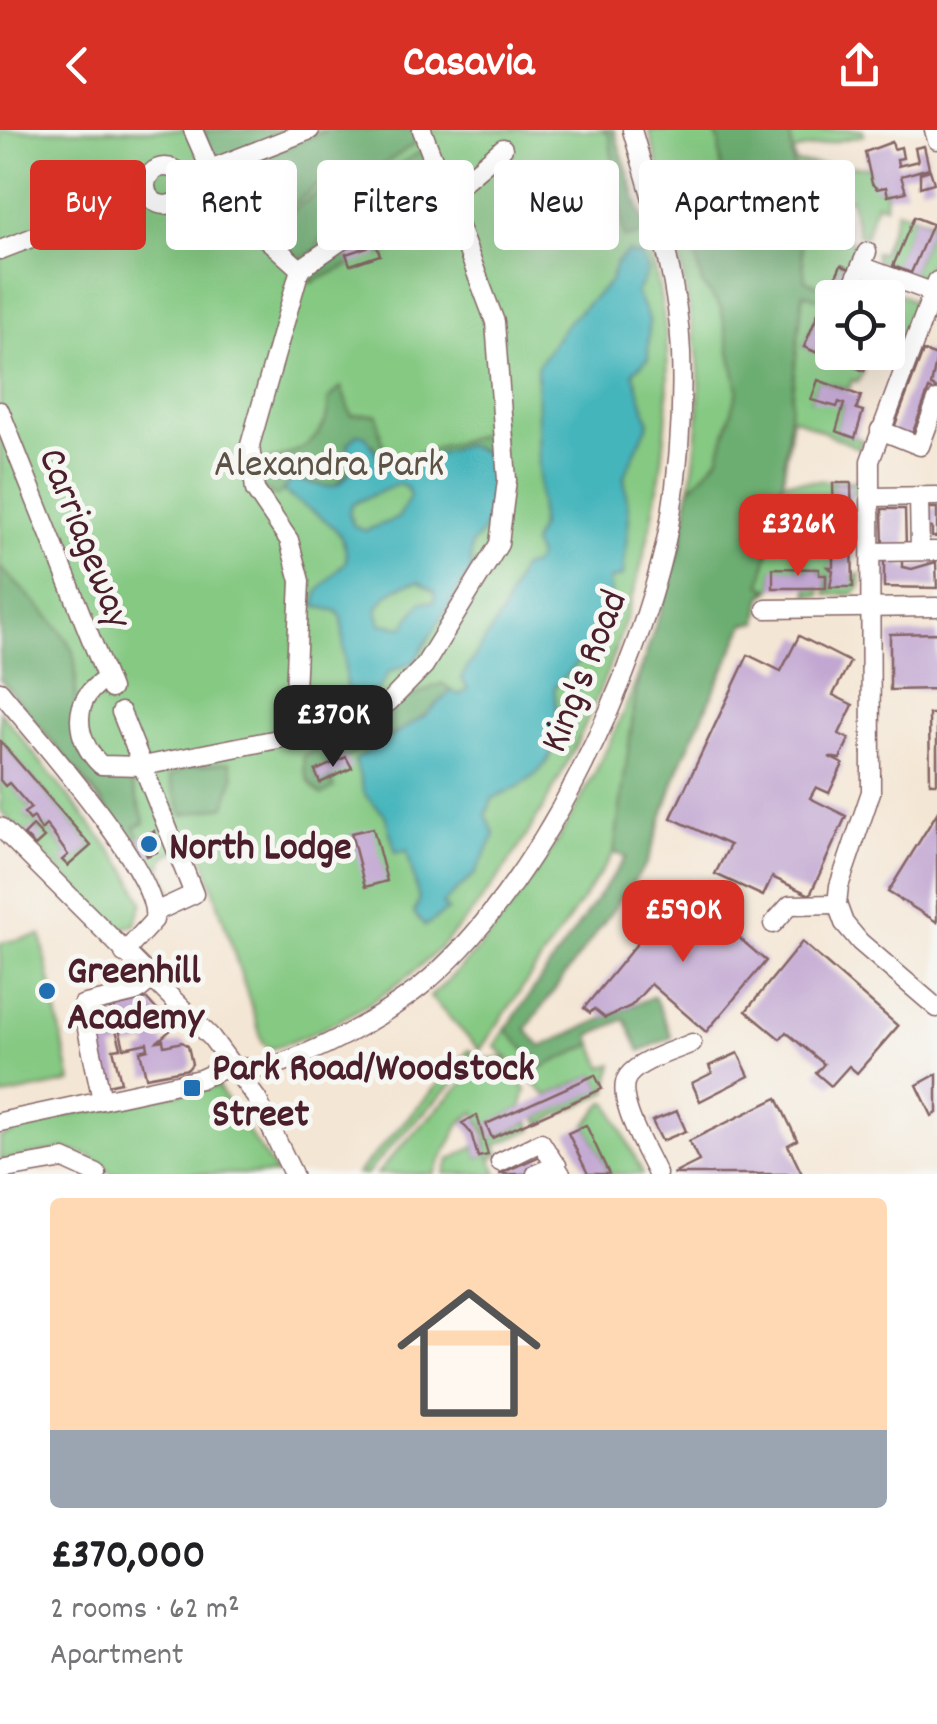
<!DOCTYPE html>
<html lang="en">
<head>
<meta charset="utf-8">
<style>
	:root { --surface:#fff; --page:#f6f6f6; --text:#202124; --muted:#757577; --accent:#d93025 }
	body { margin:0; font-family:Dekko,sans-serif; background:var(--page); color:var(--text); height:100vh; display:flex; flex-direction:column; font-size:38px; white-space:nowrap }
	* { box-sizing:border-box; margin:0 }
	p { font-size:32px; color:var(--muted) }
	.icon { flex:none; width:55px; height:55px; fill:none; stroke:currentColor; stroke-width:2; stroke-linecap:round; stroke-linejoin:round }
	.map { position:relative; height:1044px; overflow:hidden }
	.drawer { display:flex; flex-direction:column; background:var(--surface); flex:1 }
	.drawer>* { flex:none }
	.guide { position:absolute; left:30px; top:30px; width:878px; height:90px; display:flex; gap:20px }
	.fabs { position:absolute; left:815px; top:150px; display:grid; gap:20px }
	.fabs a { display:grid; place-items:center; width:90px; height:90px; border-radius:10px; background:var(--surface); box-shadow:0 10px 40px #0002; font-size:50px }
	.price { position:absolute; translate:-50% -85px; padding:0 22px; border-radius:20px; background:var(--accent); color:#fff; font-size:32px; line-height:65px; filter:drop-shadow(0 2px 5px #0008) }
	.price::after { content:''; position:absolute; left:50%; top:60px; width:30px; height:22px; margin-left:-15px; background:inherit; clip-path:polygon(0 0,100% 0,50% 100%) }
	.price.on { background:#222; color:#fff }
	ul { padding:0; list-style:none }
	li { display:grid; align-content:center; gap:20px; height:530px; padding:0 50px }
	li span { display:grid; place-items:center; height:310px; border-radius:10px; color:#555 }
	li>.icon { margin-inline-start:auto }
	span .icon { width:180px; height:180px; fill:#fffc; stroke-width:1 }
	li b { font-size:42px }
	.pill { padding:0 35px; border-radius:10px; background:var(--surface); box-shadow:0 10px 40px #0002; font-size:35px; line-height:90px }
	.pill.on { background:var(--accent); color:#fff }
	header { display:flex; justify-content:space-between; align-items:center; height:130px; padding:0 50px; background:var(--accent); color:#fff; font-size:45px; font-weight:700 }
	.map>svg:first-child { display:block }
	.green { fill:#85c983; stroke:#687457; stroke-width:2.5; fill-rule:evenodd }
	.forest { fill:#6cad71; stroke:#5b664e; stroke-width:2.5 }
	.water { fill:#45b5bc; stroke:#486a74; stroke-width:2.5; fill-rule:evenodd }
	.building { fill:#c2a7d2 }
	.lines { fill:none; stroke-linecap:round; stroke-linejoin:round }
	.minor-casing { stroke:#866566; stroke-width:21 }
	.minor { stroke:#fff; stroke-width:18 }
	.poi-dot { fill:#1f6fb2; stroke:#f6f6f2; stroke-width:4 }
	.labels { text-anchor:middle; stroke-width:10; stroke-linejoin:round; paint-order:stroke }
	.park-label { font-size:40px; fill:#5c5245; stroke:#f6f6f2 }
	.street-label { font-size:40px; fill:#4a1f2b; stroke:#f6f6f2 }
	.poi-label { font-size:40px; font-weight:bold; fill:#4a1f2b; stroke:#f6f6f2; text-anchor:start }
</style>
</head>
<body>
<header><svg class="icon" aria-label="back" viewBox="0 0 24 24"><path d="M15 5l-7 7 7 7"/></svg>Casavia<svg class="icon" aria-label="share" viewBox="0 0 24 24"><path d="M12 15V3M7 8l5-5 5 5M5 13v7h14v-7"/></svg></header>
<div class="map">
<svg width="937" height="1044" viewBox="0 0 937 1044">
	<rect width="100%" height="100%" fill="#f6f6f2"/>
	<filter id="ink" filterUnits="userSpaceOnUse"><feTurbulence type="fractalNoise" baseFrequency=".01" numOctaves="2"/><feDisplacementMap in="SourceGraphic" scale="20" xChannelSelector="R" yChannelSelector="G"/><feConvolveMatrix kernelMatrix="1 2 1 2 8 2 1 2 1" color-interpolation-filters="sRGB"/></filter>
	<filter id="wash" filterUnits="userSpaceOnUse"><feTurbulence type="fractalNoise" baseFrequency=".0048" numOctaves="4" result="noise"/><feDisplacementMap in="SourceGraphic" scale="40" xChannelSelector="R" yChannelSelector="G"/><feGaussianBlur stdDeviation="2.25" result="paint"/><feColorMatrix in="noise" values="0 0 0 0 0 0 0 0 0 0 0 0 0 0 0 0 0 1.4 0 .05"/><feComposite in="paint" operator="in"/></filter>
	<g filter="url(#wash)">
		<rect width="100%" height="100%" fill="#f4e6d4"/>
		<g class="green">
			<path d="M 0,0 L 614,0 C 637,72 662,144 667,220 C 678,414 570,697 427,830 C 384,869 326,902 270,919 L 263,913 L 201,720 L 187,716 L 165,726 L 161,739 L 172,763 L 154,760 L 141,736 L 148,732 L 0,549 Z"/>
			<path d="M 649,0 L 863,0 L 864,5 L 793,21 L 796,33 L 868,37 L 877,59 L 886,57 L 885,76 L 876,73 L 865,107 L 859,105 L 850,68 L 826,73 L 837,113 L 850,110 L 860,119 L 852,140 L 841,135 L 833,154 L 844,159 L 842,166 L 805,151 L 804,162 L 832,174 L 832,178 L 821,176 L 804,217 L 864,241 L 858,252 L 852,250 L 849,259 L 818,251 L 811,269 L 844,274 L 836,301 L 862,310 L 860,319 L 792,287 L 783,351 L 859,351 L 859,364 L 851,364 L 850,353 L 833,353 L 834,400 L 812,400 L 813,405 L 826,405 L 827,419 L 833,420 L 833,437 L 828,438 L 833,441 L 830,457 L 860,444 L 860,457 L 853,464 L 826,465 L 826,445 L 821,445 L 820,465 L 808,465 L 808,458 L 819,458 L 819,439 L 773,439 L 773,458 L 762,467 L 758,492 L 745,494 L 679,637 L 647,733 L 614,723 L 480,920 L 430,867 C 584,730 703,450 699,244 C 699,225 693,204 690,184 C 680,122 665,61 649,0 Z"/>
			<path d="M 897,80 L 937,94 L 937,118 L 923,148 L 876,130 L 875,122 L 882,124 ZM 914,88 L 932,94 L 911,143 L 894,136 Z"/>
			<polygon points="869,147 916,173 894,225 869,229 871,223 888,222 888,194 898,165 881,158 878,167 857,168 861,149"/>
			<polygon points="0,581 127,740 143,772 135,795 123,798 108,791 35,716 39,700 33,697 24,705 0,680 0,650 9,653 31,678 25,684 30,690 34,687 40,699 46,695 68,725 63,730 67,736 91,716 0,611"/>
			<polygon points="41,805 71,952 0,967 0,813"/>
			<polygon points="506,899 541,937 593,914 603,937 613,934 607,962 540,994 537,988 602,958 595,945 547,966 495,916"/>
			<path d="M 469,920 L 478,927 C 442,968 401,1001 367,1044 L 357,1044 Z"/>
			<path d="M 504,928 L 526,960 L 521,978 L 486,995 L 493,1008 L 529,992 L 533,999 L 496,1015 L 499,1024 L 491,1028 L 498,1044 L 444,1044 L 450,1030 L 475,1016 L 478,1027 L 488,1025 L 485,1003 L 475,982 L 461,992 L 434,1044 L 377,1044 C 411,1002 450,969 485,929 Z"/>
			<polygon points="217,956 277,1044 112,1044 90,1026 63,1019 0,1031 0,1007 12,1004 12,995"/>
			<polygon points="604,972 609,973 643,1044 609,1044 586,995"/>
		</g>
		<g class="forest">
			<polygon points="203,0 295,0 217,31 210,29"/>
			<polygon points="328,0 417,0 421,9 347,60 319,54 289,78 249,65 228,67 220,42"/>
			<polygon points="603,0 614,0 647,104 624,108 609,5"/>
			<polygon points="713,0 790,0 805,150 847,167 832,168 832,174 803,163 781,366 761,455 769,458 762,467 758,492 745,494 679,637 647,733 526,899 541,917 654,866 672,907 640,921 625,889 590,905 593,914 541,938 506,899 626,727 614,722 638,549 682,413 689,360 718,328 738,260 721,178 702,154 691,104 696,78 723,64 719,11"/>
			<polygon points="425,19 438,58 435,63 326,115 348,65"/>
			<polygon points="321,61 340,70 316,120 300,129 229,71 247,69 290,82"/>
			<polygon points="390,94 389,122 380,125 375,114 347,123 350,135 311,153 312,135"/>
			<path d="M 341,257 L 351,285 L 377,284 L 381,310 L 392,331 L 486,303 L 485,288 L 498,286 L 499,329 L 493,332 C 466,296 430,337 397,340 L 381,332 L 373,315 L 348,314 L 351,340 L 333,358 L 303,351 L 275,366 L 261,358 L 260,332 C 295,326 330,310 328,270 Z"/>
			<path d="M 0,437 C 19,457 69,501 74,526 C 83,572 53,644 130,648 L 145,693 L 135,697 L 147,726 L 0,549 Z"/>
			<path d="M 442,553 L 451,560 C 421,598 360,621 315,641 L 320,652 L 331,648 L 334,658 L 322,665 C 307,654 304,644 303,626 L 324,615 L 335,601 Z"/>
			<polygon points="230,632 234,646 225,676 183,685 169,647 188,637"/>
		</g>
		<g class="water">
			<path d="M 628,122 L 642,127 L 648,141 L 636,163 L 649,189 L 648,229 L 633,242 L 649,292 L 624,346 L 629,388 L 623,446 L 609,450 L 611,465 L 595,514 L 554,558 C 564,621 551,645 492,669 L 486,685 L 495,705 L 475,744 L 442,774 L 448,780 L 425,796 L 414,783 L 419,770 L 407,720 L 396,723 L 385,685 L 365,665 L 355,630 L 426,585 L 451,561 L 460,565 L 468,559 L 461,548 L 502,484 L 521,438 L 533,435 L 538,426 L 532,414 L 540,395 L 537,237 L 565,195 L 610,152 L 616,133 Z"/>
			<path d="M 358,304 L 366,306 L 381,332 L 397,340 L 464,315 L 486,323 C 507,350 495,394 471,415 L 471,440 L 414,532 L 389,542 L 377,562 L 361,567 L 346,558 L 342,488 L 337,481 L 315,476 L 318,462 L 346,431 C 350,389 296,379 283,359 L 293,350 C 319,352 333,369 351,340 L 348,314 ZM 398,354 L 407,358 L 410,367 L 398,388 L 365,401 L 353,395 L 349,383 L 352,374 ZM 419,452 L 435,462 L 434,472 L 421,472 L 404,497 L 381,494 L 377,479 C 388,461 398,455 419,452 Z"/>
		</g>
		<g id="blocks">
			<g class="building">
				<polygon points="892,12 894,19 901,17 903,28 897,29 898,36 918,31 915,18 924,16 929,38 901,46 906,62 888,66 886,57 877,59 872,54 865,22"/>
				<polygon points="930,40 934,53 920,57 920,43"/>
				<polygon points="844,69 850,110 837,113 826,73"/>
				<polygon points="914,87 932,94 911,143 893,136"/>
				<polygon points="376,114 380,125 350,135 346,124"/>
				<polygon points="841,135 852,140 844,159 832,155"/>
				<polygon points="881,158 898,165 888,193 888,168 878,168"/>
				<polygon points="821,176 832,180 832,200 822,225 804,217"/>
				<polygon points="832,207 832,222 871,222 864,241 824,223"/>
				<polygon points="923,221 937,226 931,256 936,258 935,262 929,259 910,310 892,303"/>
				<polygon points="818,250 861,266 856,279 863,281 855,308 836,301 844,274 839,272 837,277 811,270"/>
				<polygon points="833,353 851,353 852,399 834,400"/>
				<polygon points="923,378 937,378 937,407 932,407 932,398 923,398"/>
				<polygon points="882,379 905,379 906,418 883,418"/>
				<polygon points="847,405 847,411 852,411 853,457 830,457 833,441 828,437 833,437 833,420 827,420 826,406"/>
				<polygon points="902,430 902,437 912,439 936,432 937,458 884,457 884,431"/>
				<polygon points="773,438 819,439 819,445 826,445 826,458 773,458"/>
				<polygon points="937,503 937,559 890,560 890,504"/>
				<polygon points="799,506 850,532 833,565 853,575 839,604 849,609 840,629 829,627 843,634 829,663 816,657 810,668 846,686 810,765 772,747 763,766 715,744 730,715 671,688 748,525 781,541"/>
				<polygon points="929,584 937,584 937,653 930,653"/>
				<polygon points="0,611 91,716 68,736 62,730 68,725 51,701 46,695 41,700 34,687 30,690 24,683 31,678 9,653 5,656 0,650"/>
				<polygon points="346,627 352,638 320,653 315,641"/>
				<polygon points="937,683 937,792 888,762"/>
				<polygon points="33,696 44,708 35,716 24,705"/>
				<polygon points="373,698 387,751 365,757 351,703"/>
				<polygon points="154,701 157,722 147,726 139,707"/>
				<polygon points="682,759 766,831 706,902 651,854 631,876 605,888 594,879 590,883 584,878"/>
				<polygon points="802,812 898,896 857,943 849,936 831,956 816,943 824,934 786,902 780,909 746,881"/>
				<polygon points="147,869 173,898 158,911 163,910 164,916 182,912 188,916 192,934 188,939 146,947 140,921 148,919 147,913 124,918 114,877"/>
				<polygon points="110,878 121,918 113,919 121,952 107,955 90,882"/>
				<polygon points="738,923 749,946 700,971 692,953 712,943 709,936"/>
				<polygon points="937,944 937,983 932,986 917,955"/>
				<polygon points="595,945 602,959 492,1008 486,994"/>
				<polygon points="777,968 797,1010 788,1015 802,1044 673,1044 699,1031 689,1011"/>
				<polygon points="677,981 686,1001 662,1011 652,991"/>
				<polygon points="477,985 488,1025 478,1027 471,1003 462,993"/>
				<polygon points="586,995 609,1044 588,1044 568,1003"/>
				<polygon points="540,1026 546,1037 530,1044 499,1044"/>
			</g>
		</g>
	</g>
	<g filter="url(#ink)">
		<use href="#blocks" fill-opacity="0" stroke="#866566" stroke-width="2.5"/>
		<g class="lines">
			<g class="minor-casing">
				<g id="minor">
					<polyline points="193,0 224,71 300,139 250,315 255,360 289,410 300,451 293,606"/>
					<polyline points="934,0 937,10"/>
					<circle cx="165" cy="56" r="19"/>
					<polyline points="200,43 310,0"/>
					<polyline points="0,120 134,69"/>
					<polyline points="861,136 937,164"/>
					<polyline points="300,139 345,108 448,65 503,18"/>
					<polyline points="937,151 870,331 871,662 839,756 837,774 844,793 860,812 937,878"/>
					<polyline points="854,152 867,122"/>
					<polyline points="0,281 111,559"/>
					<polyline points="880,300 920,316 937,270"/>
					<polyline points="919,366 920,421"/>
					<polyline points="871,367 937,366"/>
					<polyline points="872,422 937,421"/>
					<polyline points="766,479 937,477"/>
					<path d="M 107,549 C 70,567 74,610 101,635 L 143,636 L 293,606 L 389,572 L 424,536 L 499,414 L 507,350 L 495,192 L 422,0"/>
					<path d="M 0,561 C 32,601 162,744 154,790 L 124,823"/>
					<polyline points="121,582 194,764 155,782"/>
					<polyline points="0,697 211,907 257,969 293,1044"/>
					<polyline points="773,794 790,775 837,774"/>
					<polyline points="102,970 82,875 136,862 152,849"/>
					<path d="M 0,992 L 200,949 C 212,944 222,938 236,937 C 246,937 255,940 266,938 C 317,923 378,890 420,857 C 537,763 641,542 669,396 C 679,340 683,279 681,222 C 678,146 653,73 632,0"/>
					<polyline points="500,1032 541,1012 561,1044"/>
					<polyline points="0,1040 64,1029 97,1044"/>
					<polyline points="536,1044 557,1035"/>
					<path d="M 657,1044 C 648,1023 613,966 628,946 C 640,930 674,921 692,913"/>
				</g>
			</g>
			<use href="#minor" class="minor"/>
		</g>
	</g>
	<g class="poi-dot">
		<circle cx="149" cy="714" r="10"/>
		<circle cx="47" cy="861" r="10"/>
		<rect x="182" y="948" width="20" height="20" rx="5"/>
	</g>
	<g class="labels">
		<g class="park-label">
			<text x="329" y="345">Alexandra Park</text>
		</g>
		<g class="street-label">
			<text transform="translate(88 407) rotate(68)" y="14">Carriageway</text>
			<text transform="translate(581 540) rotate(-68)" y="14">King's Road</text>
		</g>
		<g class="poi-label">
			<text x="169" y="728">North Lodge</text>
			<text x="67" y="852">Greenhill<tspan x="67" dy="46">Academy</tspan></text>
			<text x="212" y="949">Park Road/Woodstock<tspan x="212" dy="46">Street</tspan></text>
		</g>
	</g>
</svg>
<div class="fabs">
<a><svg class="icon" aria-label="locate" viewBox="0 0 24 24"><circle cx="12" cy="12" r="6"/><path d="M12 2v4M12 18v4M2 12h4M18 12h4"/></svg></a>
</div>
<b class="price" style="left:798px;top:449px">£326K</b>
<b class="price on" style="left:333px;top:640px">£370K</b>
<b class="price" style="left:683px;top:835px">£590K</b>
<div class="guide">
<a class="pill on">Buy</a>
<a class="pill">Rent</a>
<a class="pill">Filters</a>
<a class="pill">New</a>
<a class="pill">Apartment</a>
</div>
</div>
<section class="drawer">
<ul>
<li><span style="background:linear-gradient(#ffd9b3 75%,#9aa5b1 0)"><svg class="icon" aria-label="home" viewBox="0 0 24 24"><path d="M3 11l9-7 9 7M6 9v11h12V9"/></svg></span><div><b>£370,000</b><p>2 rooms · 62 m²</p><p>Apartment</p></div></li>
</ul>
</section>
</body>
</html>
